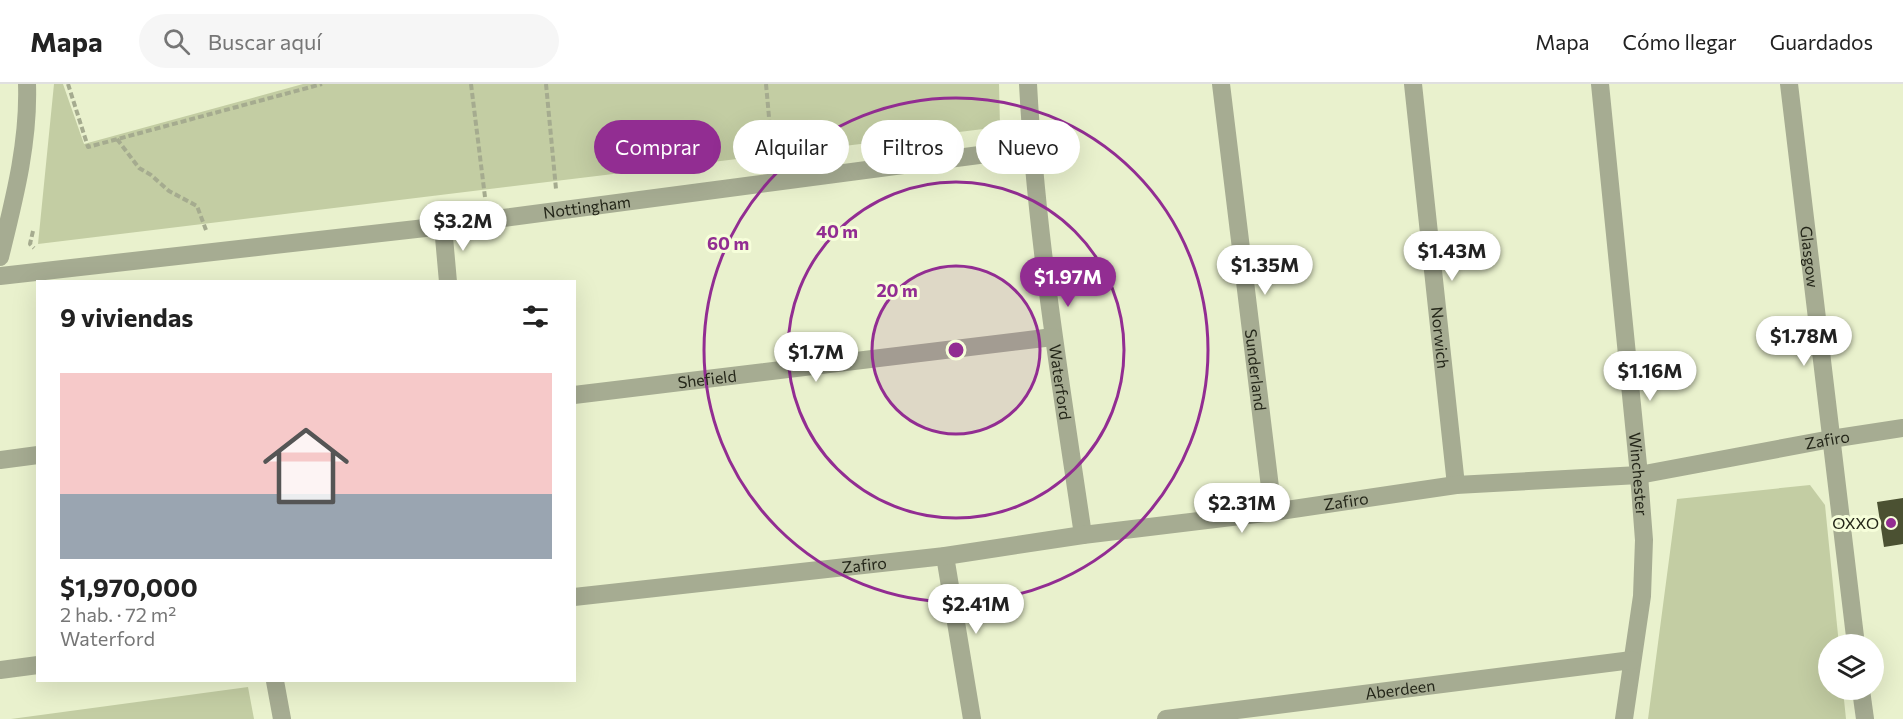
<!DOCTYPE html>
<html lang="es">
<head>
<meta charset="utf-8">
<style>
	:root { --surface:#fff; --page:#f6f6f6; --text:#222; --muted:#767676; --line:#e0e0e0; --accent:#922d92 }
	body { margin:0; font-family:Commissioner,sans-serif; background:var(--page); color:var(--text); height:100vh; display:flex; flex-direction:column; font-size:22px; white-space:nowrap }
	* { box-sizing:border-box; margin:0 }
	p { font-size:20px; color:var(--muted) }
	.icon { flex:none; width:33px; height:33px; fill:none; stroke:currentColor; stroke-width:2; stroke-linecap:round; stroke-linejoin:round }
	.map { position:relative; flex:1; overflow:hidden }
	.panel { position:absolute; left:36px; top:196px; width:540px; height:402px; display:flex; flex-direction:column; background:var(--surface); border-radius:0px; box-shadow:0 6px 24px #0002 }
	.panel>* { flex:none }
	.guide { position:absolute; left:594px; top:36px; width:570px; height:54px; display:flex; gap:12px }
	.controls { position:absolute; left:1818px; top:550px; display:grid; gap:12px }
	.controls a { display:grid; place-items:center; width:66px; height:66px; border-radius:50%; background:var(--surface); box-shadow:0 6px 24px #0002; font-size:30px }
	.price { position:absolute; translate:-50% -51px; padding:0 14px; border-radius:21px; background:#fff; color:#222; font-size:20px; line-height:39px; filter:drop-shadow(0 2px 3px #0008) }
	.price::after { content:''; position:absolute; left:50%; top:36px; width:18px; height:14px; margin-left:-9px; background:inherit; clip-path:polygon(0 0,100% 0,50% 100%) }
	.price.active { background:var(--accent); color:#fff }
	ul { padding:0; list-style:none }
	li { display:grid; align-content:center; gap:12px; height:318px; padding:0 24px }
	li+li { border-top:2px solid var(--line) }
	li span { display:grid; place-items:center; height:186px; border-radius:0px; color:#555 }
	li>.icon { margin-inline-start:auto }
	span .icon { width:108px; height:108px; fill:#fffc; stroke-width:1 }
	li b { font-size:26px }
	h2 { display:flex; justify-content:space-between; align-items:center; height:72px; padding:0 24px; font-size:26px }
	.pill { padding:0 21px; border-radius:27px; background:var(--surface); box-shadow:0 6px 24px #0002; font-size:21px; line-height:54px }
	.pill.active { background:var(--accent); color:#fff }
	header { display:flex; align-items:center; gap:36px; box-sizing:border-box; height:84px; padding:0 30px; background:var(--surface); border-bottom:2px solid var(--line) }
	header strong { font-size:28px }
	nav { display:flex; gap:33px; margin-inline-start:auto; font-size:21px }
	.search { width:420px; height:54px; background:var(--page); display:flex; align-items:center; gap:15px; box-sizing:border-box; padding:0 21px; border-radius:33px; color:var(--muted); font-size:22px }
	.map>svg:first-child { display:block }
	.green { fill:#c3cda3 }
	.building { fill:#4b5132 }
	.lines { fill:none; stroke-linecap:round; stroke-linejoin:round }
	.path { stroke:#a5ab8f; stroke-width:4; stroke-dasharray:6 3; stroke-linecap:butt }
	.street { stroke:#a6ac92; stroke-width:18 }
	.ring { fill:none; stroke:#922d92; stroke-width:3 }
	.poi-dot { fill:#922d92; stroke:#f6feda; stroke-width:2 }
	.labels { text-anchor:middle; stroke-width:6; stroke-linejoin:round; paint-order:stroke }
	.street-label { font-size:16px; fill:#242619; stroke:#f6feda }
	.poi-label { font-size:16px; fill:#242619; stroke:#f6feda; text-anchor:end }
	.centre { fill:#922d92; stroke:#f6feda; stroke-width:3 }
	.ring-label { font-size:18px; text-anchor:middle; font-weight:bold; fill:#922d92; stroke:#f6feda; stroke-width:6; stroke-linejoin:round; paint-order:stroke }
</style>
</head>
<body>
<header>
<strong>Mapa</strong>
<div class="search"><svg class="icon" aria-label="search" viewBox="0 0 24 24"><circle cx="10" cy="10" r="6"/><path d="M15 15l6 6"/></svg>Buscar aquí</div>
<nav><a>Mapa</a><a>Cómo llegar</a><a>Guardados</a></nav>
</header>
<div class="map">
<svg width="1903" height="635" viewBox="0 0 1903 635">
	<rect width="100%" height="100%" fill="#e9f1cd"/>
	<g class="green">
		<polygon points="54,0 63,0 84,60 303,0 999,0 1000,43 38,160"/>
		<polygon points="1810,401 1825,421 1839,561 1828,561 1828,606 1843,606 1846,635 1648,635 1677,415"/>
		<polygon points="248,603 254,635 11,635"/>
	</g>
	<polygon class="building" points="1903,414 1903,460 1884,463 1877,418"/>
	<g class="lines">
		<g class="path">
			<polyline points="68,0 88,63 322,0"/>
			<polyline points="471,0 485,113"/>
			<polyline points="546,0 556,105"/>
			<polyline points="766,0 773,77"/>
			<polyline points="117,55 139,84 151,91 169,107 197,122 206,146"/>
			<polyline points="33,147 30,160 34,164"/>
		</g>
		<g class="street">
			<path id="s1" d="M 1028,0 C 1036,151 1061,301 1083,451"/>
			<path id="s2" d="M 1221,0 L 1273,428"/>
			<path id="s3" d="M 1413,0 L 1456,401"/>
			<path id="s4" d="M 1600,0 L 1639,391 L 1644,456 L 1642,512 L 1624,635"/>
			<path id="s5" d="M 1789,0 L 1856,561"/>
			<polyline points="443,142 448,198"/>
			<path d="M 0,173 C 14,116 29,59 27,0"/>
			<path id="s6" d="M 0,192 L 443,142 L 1032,64"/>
			<path id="s7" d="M 574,311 L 1053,253"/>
			<polyline points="0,376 38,371"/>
			<polyline points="945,472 972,635"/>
			<path id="s8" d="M 574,513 L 945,472 L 1083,451 L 1273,428 L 1456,401 L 1639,391 L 1831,355 L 1903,344"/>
			<polyline points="0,586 38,581"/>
			<polyline points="275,597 282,635"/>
			<polyline points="1861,606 1865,635"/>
			<path id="s9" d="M 1166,635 L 1632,576"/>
		</g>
	</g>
	<circle cx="956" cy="266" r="84" fill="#922d92" fill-opacity=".12"/>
	<g class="ring">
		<circle cx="956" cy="266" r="84"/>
		<circle cx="956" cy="266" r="168"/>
		<circle cx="956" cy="266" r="252"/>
	</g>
	<circle class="poi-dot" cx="1891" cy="439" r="6"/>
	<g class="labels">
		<g class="street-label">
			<text dy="6" stroke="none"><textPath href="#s6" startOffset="591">Nottingham</textPath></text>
			<text dy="6" stroke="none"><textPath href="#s5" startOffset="174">Glasgow</textPath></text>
			<text dy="6" stroke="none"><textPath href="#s3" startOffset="255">Norwich</textPath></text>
			<text dy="6" stroke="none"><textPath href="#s2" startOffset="288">Sunderland</textPath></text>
			<text dy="6" stroke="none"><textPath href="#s7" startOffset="134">Shefield</textPath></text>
			<text dy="6" stroke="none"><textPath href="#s1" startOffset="300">Waterford</textPath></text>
			<text dy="6" stroke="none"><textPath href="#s8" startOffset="1264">Zafiro</textPath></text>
			<text dy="6" stroke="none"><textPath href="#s4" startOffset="392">Winchester</textPath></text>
			<text dy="6" stroke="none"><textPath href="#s8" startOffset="778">Zafiro</textPath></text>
			<text dy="6" stroke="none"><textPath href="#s8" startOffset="292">Zafiro</textPath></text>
			<text dy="6" stroke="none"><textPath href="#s9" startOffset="236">Aberdeen</textPath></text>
		</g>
		<g class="poi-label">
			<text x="1879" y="445">OXXO</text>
		</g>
	</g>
	<circle cx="956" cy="266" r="9" class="centre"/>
	<g class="ring-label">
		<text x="837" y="154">40 m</text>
		<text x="728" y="166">60 m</text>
		<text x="897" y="213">20 m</text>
	</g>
</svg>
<div class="controls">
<a><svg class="icon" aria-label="layers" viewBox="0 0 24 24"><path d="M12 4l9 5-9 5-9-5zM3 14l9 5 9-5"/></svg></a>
</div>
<b class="price" style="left:463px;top:168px">$3.2M</b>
<b class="price" style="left:1452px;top:198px">$1.43M</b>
<b class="price" style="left:1265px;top:212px">$1.35M</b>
<b class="price active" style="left:1068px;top:224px">$1.97M</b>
<b class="price" style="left:1804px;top:283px">$1.78M</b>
<b class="price" style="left:816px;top:299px">$1.7M</b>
<b class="price" style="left:1650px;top:318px">$1.16M</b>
<b class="price" style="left:1242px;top:450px">$2.31M</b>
<b class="price" style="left:976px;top:551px">$2.41M</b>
<div class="guide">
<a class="pill active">Comprar</a>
<a class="pill">Alquilar</a>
<a class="pill">Filtros</a>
<a class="pill">Nuevo</a>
</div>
<section class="panel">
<h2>9 viviendas<svg class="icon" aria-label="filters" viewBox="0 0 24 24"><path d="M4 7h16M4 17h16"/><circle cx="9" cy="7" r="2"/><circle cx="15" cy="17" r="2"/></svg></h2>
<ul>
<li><span style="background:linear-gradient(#f6c9c9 65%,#9aa5b1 0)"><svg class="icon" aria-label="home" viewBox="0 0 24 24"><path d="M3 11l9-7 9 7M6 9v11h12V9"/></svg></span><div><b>$1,970,000</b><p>2 hab. · 72 m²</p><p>Waterford</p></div></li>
</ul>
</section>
</div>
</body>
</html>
